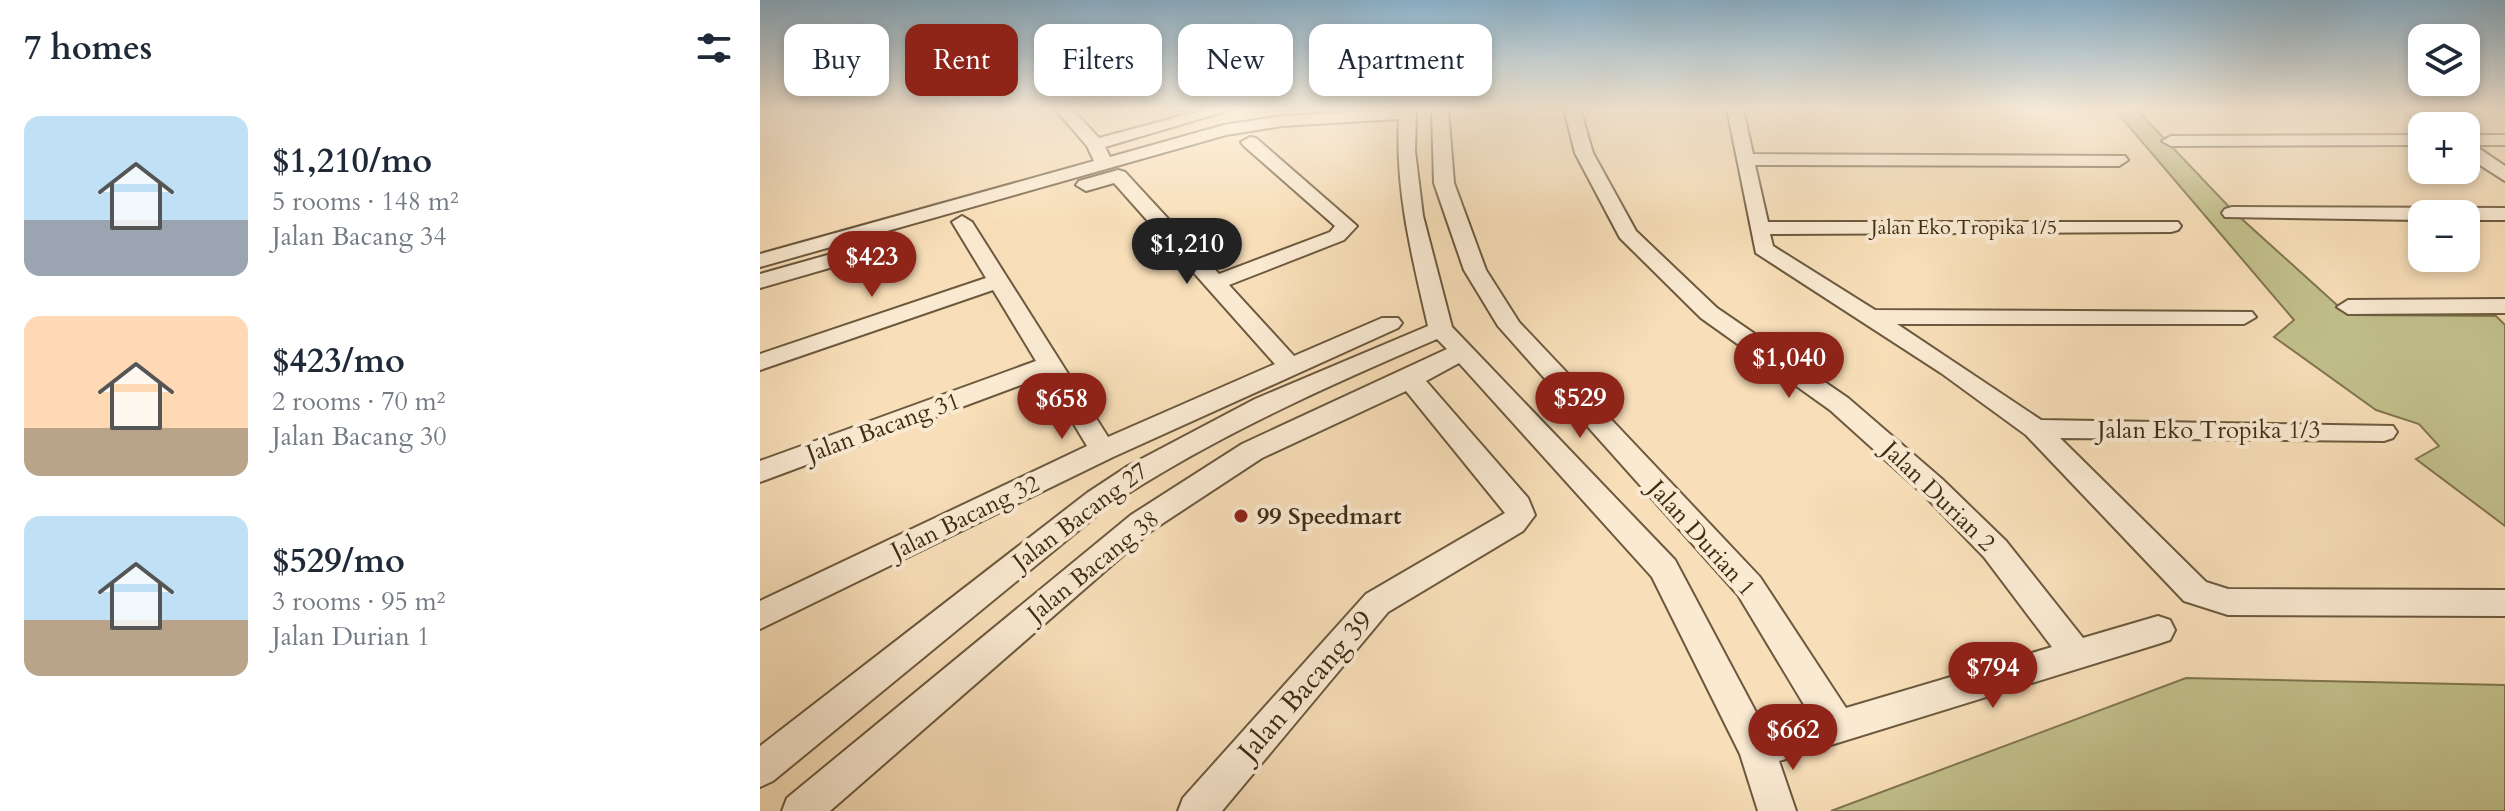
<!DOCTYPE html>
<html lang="en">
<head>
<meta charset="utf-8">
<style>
	:root { --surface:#fff; --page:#f6f6f7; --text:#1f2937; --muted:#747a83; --accent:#8f2418 }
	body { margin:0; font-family:Cardo,serif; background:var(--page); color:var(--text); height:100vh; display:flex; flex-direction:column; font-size:30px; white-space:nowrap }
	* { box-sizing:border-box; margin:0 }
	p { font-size:26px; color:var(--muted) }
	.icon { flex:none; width:44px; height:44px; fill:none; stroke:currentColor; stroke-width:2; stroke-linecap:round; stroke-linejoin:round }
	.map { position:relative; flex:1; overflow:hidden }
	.details { display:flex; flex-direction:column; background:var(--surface); width:760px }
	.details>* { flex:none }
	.hud { position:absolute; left:24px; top:24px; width:760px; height:72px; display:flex; gap:16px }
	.tools { position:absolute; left:1648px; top:24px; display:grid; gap:16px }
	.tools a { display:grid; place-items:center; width:72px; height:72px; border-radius:16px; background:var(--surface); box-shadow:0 4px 12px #0003; font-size:40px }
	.price { position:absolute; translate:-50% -68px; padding:0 18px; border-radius:28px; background:var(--accent); color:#fff; font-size:26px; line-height:52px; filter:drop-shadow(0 2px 4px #0008) }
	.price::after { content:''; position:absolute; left:50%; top:48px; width:24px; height:18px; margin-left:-12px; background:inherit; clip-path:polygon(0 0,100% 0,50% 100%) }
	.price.on { background:#222; color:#fff }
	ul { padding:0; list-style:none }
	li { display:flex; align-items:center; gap:24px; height:200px; padding:0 24px }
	li span { display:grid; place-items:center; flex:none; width:224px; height:160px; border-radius:16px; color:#555 }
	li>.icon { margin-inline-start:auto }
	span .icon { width:96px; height:96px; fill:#fffc; stroke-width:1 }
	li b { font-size:34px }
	h2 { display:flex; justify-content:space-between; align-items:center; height:96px; padding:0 24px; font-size:34px }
	.tag { padding:0 28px; border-radius:16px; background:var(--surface); box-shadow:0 4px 12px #0003; font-size:28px; line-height:72px }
	.tag.on { background:var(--accent); color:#fff }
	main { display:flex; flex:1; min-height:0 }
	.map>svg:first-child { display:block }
	.green { fill:#c2c08c; stroke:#807650; stroke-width:2 }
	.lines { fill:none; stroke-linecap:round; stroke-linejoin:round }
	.minor-casing { stroke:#6c593e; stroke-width:4 }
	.minor { fill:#faead2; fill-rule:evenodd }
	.poi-dot { fill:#8f2418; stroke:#faead2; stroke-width:3 }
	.labels { text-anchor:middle; stroke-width:8; stroke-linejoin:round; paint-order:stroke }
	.far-street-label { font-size:20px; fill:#3e2c15; stroke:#faead2 }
	.street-label { font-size:24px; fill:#3e2c15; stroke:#faead2 }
	.poi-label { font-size:24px; font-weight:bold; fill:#3e2c15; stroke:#faead2; text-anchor:start }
	.near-street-label { font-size:28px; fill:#3e2c15; stroke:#faead2 }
</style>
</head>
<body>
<main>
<section class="details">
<h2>7 homes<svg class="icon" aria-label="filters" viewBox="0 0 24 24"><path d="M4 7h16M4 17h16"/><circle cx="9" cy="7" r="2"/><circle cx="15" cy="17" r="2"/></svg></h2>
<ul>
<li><span style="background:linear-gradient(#bfe0f5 65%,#9aa5b1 0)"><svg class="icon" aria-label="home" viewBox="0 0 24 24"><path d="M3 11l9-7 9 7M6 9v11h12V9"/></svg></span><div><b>$1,210/mo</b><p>5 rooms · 148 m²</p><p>Jalan Bacang 34</p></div></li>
<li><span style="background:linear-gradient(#ffd9b3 70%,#b9a48a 0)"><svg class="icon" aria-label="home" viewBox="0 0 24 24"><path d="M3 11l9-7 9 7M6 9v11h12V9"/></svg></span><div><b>$423/mo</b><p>2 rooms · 70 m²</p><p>Jalan Bacang 30</p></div></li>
<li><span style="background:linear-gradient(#bfe0f5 65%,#b9a48a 0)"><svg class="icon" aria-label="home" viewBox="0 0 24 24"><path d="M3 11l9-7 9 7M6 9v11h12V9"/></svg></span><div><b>$529/mo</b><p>3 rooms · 95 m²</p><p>Jalan Durian 1</p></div></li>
</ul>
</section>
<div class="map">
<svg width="1745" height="811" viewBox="0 0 1745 811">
	<rect width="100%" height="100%" fill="#f8dfb9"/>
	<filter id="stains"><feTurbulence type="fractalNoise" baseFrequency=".0025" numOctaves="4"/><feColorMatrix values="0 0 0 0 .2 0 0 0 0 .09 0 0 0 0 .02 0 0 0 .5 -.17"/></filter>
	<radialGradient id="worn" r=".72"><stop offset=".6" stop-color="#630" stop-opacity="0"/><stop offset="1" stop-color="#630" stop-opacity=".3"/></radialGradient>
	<g class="green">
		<polygon points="1354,109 1376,109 1473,211 1588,315 1736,316 1745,325 1745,526 1656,459 1679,446 1659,424 1616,410 1514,337 1534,320"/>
		<polygon points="1426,678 1745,685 1745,811 1071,811"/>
	</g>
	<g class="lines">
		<g class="minor-casing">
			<g id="minor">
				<path d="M 295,109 L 312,109 L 339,138 L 447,109 L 473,109 L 345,147 L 350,157 L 464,125 L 522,116 L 656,109 L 655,151 L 663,216 L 692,327 L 915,560 L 1006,731 L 1052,718 L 978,595 L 738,326 L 704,270 L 674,183 L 672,109 L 688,109 L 694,183 L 726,270 L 759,322 L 1000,577 L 1086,708 L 1292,647 L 1224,557 L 1162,493 L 1070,410 L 941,318 L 860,238 L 815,153 L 804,109 L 820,109 L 833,153 L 876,231 L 957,308 L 1088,398 L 1182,479 L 1246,541 L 1323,638 L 1398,616 L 1410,620 L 1415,630 L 1410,640 L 1398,644 L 1019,761 L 1036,811 L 998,811 L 980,754 L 892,577 L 699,363 L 666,381 L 768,498 L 775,515 L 763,531 L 628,612 L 462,811 L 418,811 L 423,798 L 606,594 L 745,513 L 646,391 L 502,458 L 391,531 L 70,811 L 22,811 L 27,798 L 371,515 L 482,444 L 687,349 L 677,339 C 563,388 451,438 347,507 L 13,781 L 0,787 L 0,746 L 327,493 L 368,466 L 495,399 L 668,326 C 652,257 635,190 639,119 L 522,126 L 466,135 L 0,267 L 0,254 L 334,161 L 327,146 Z"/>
				<polygon points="967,109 983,109 993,154 1365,156 1368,160 1359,166 995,165 1008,222 1418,222 1421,226 1418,230 1411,232 1010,234 1013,246 1115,310 1492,312 1496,317 1484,324 1137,324 1281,420 1633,426 1637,432 1633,438 1624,441 1300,438 1446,582 1468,589 1745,590 1745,616 1468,615 1424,601 1266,435 1181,373 996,253"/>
				<polygon points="1641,109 1660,109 1683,126 1663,126"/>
				<polygon points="1662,135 1662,145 1411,146 1402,141 1411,136"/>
				<polygon points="1706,135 1745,135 1745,145 1714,145 1745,166 1745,181 1706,156"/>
				<polygon points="490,137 496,138 597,226 584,240 469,285 534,356 622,318 638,318 642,323 638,328 353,457 0,629 0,601 327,446 285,376 0,482 0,461 276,361 233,290 0,370 0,354 226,278 192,222 202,216 212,222 348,437 515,364 354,183 326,191 316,185 319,181 358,170 365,172 459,274 570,232 575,226 484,146 481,142"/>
				<polygon points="1472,207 1745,208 1745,220 1706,220 1706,214 1662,214 1662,220 1465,217 1462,213 1465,209"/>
				<polygon points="96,247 104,248 107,253 104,258 0,288 0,274"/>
				<polygon points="1745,299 1745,313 1588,314 1577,307 1588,300"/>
			</g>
		</g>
		<use href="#minor" class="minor"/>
	</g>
	<linearGradient id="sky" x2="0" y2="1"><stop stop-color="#8bb7d4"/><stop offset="0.49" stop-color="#fcf1e0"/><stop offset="1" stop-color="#fcf1e0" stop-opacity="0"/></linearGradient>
	<rect width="1745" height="222" fill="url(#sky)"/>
	<circle class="poi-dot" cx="481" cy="516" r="8"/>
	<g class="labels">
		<g class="far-street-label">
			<text x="1204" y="234">Jalan Eko Tropika 1/5</text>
		</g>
		<g class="street-label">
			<text transform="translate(123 427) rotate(-20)" y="8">Jalan Bacang 31</text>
			<text x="1449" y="438">Jalan Eko Tropika 1/3</text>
			<text transform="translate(1179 496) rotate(44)" y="8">Jalan Durian 2</text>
			<text transform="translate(320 516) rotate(-37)" y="8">Jalan Bacang 27</text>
			<text transform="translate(205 517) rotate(-26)" y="8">Jalan Bacang 32</text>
			<text transform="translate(942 538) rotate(48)" y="8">Jalan Durian 1</text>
			<text transform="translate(333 566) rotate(-39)" y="8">Jalan Bacang 38</text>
		</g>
		<g class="poi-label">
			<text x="497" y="524">99 Speedmart</text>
		</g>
		<g class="near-street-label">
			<text transform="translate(545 685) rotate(-49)" y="10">Jalan Bacang 39</text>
		</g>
	</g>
	<rect width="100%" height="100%" filter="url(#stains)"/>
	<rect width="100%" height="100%" fill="url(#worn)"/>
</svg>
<div class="tools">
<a><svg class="icon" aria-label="layers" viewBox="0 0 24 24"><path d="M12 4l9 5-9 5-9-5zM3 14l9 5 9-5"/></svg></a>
<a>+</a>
<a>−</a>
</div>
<b class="price on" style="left:427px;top:286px">$1,210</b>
<b class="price" style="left:112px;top:299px">$423</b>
<b class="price" style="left:1029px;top:400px">$1,040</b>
<b class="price" style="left:820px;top:440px">$529</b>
<b class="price" style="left:302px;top:441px">$658</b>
<b class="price" style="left:1233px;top:710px">$794</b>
<b class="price" style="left:1033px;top:772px">$662</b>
<div class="hud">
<a class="tag">Buy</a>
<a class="tag on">Rent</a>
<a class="tag">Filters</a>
<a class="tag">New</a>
<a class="tag">Apartment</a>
</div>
</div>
</main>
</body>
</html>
